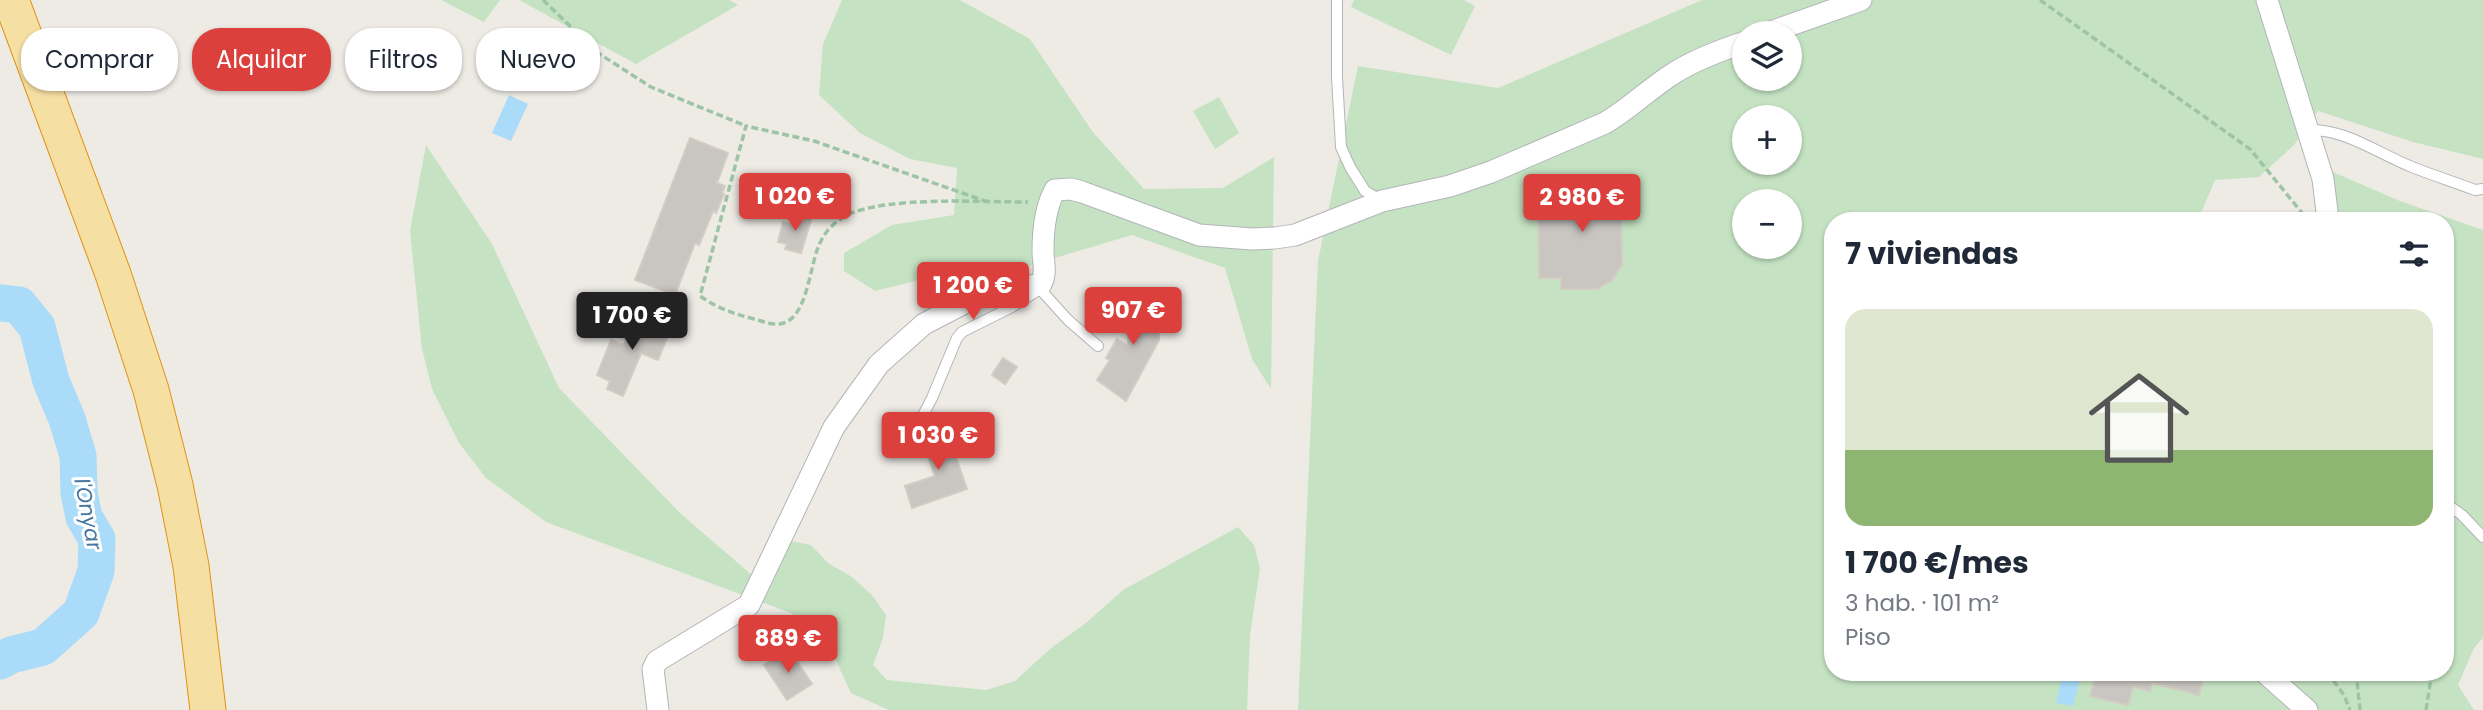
<!DOCTYPE html>
<html lang="es">
<head>
<meta charset="utf-8">
<style>
	:root { --surface:#fff; --page:#f6f6f7; --text:#1f2937; --muted:#747a83; --accent:#db403d }
	body { margin:0; font-family:Poppins,sans-serif; background:var(--page); color:var(--text); height:100vh; display:flex; flex-direction:column; font-size:26px; white-space:nowrap }
	* { box-sizing:border-box; margin:0 }
	p { font-size:23px; color:var(--muted) }
	.icon { flex:none; width:38px; height:38px; fill:none; stroke:currentColor; stroke-width:2; stroke-linecap:round; stroke-linejoin:round }
	.map { position:relative; flex:1; overflow:hidden }
	.panel { position:absolute; left:1824px; top:212px; width:630px; height:469px; display:flex; flex-direction:column; background:var(--surface); border-radius:28px; box-shadow:0 2px 5px #0004 }
	.panel>* { flex:none }
	.top-card { position:absolute; left:21px; top:28px; width:665px; height:63px; display:flex; gap:14px }
	.fabs { position:absolute; left:1732px; top:21px; display:grid; gap:14px }
	.fabs a { display:grid; place-items:center; width:70px; height:70px; border-radius:50%; background:var(--surface); box-shadow:0 2px 5px #0004; font-size:35px }
	.price { position:absolute; translate:-50% -60px; padding:0 16px; border-radius:7px; background:var(--accent); color:#fff; font-size:23px; line-height:46px; filter:drop-shadow(0 2px 4px #0008) }
	.price::after { content:''; position:absolute; left:50%; top:42px; width:21px; height:16px; margin-left:-10px; background:inherit; clip-path:polygon(0 0,100% 0,50% 100%) }
	.price.selected { background:#222; color:#fff }
	ul { padding:0; list-style:none }
	li { display:grid; align-content:center; gap:14px; height:371px; padding:0 21px }
	li span { display:grid; place-items:center; height:217px; border-radius:21px; color:#555 }
	li>.icon { margin-inline-start:auto }
	span .icon { width:126px; height:126px; fill:#fffc; stroke-width:1 }
	li b { font-size:30px }
	h2 { display:flex; justify-content:space-between; align-items:center; height:84px; padding:0 21px; font-size:30px }
	.chip { padding:0 24px; border-radius:28px; background:var(--surface); box-shadow:0 2px 5px #0004; font-size:24px; line-height:63px }
	.chip.selected { background:var(--accent); color:#fff }
	.map>svg:first-child { display:block }
	.green { fill:#c5e3c3; fill-rule:evenodd }
	.water { fill:#aadbf8 }
	.lines { fill:none; stroke-linecap:round; stroke-linejoin:round }
	.river { stroke:#aadbf8; stroke-width:37 }
	.building { fill:#c9c6c2; stroke:#d2ccc3; stroke-width:2 }
	.service-casing { stroke:#b2b5b8; stroke-width:12 }
	.minor-casing { stroke:#b2b5b8; stroke-width:23 }
	.trunk-casing { stroke:#df9313; stroke-width:37 }
	.path { stroke:#9cc4a5; stroke-width:3.5; stroke-dasharray:7 3.5; stroke-linecap:butt }
	.service { stroke:#fff; stroke-width:10 }
	.minor { stroke:#fff; stroke-width:21 }
	.trunk { stroke:#f6dfa2; stroke-width:35 }
	.labels { text-anchor:middle; stroke-width:6; stroke-linejoin:round; paint-order:stroke }
	.water-label { font-size:21px; font-style:italic; fill:#4677a0; stroke:#fff }
</style>
</head>
<body>
<div class="map">
<svg width="2483" height="710" viewBox="0 0 2483 710">
	<rect width="100%" height="100%" fill="#eeebe5"/>
	<g class="green">
		<polygon points="441,0 500,0 484,22"/>
		<polygon points="519,0 729,0 738,5 636,64"/>
		<polygon points="842,0 960,0 1030,39 1092,131 1144,189 1223,188 1274,157 1271,389 1252,359 1225,268 1132,235 1018,269 976,277 944,274 875,291 844,271 844,253 892,225 954,215 957,168 910,159 860,133 819,95 823,44"/>
		<polygon points="1354,0 1464,0 1475,6 1451,55 1351,7"/>
		<path d="M 1702,0 L 2483,0 L 2483,159 L 2413,142 L 2318,111 L 2294,145 L 2259,177 L 2215,180 L 2198,220 L 1832,220 L 1832,672 L 2445,672 L 2445,220 L 2337,220 L 2328,170 L 2400,201 L 2483,230 L 2483,638 L 2474,648 L 2458,685 L 2474,710 L 1298,710 L 1318,261 L 1358,66 L 1498,88 ZM 1745,33 L 1790,33 L 1790,79 L 1745,79 ZM 1745,117 L 1790,117 L 1790,163 L 1745,163 ZM 1745,201 L 1790,201 L 1790,247 L 1745,247 Z"/>
		<polygon points="1219,97 1239,133 1215,149 1193,111"/>
		<polygon points="426,145 492,244 559,388 681,514 760,582 781,539 811,545 828,563 852,577 872,595 886,615 883,638 873,665 887,680 986,690 1015,681 1051,648 1086,623 1123,590 1238,527 1254,545 1260,568 1250,636 1247,710 889,710 851,693 831,650 791,613 546,522 486,478 459,443 432,389 422,349 410,231"/>
	</g>
	<g class="water">
		<polygon points="509,95 528,104 511,141 492,133"/>
		<polygon points="2063,672 2081,676 2073,706 2056,703"/>
	</g>
	<g class="lines">
		<polyline class="river" points="0,303 19,305 37,327 51,381 67,419 78,456 79,493 84,517 97,539 96,571 81,613 43,647 11,655 0,661"/>
	</g>
	<g class="building">
		<polygon points="690,138 728,153 717,183 725,186 722,193 724,194 716,213 713,211 699,245 695,243 675,295 635,280"/>
		<polygon points="1621,178 1622,265 1612,280 1597,289 1561,289 1561,278 1539,278 1538,199 1560,199 1560,184 1568,184 1568,179"/>
		<polygon points="794,212 812,217 801,253 785,249 787,244 778,242 783,222 791,225"/>
		<polygon points="1134,293 1158,294 1159,340 1126,401 1097,380 1110,360 1106,358 1117,339 1128,346 1130,311 1133,311"/>
		<polygon points="637,314 671,328 658,360 641,353 623,396 607,389 610,381 597,375 611,340 624,345"/>
		<polygon points="1003,358 1017,367 1005,384 992,375"/>
		<polygon points="946,429 967,489 912,508 905,486 935,476 921,437"/>
		<polygon points="789,649 812,684 787,700 764,665"/>
		<polygon points="2098,672 2205,672 2199,695 2152,683 2150,691 2133,687 2128,705 2090,696 2095,677 2098,677"/>
	</g>
	<g class="lines">
		<g class="service-casing">
			<g id="service">
				<polyline points="1337,0 1337,77 1341,147 1350,167 1365,191 1382,201"/>
				<path d="M 2308,130 C 2344,128 2379,154 2412,167 C 2432,175 2454,182 2475,190 L 2483,189"/>
				<polyline points="1040,289 1068,320 1098,346"/>
				<polyline points="906,448 932,398 957,338 962,332 1012,307 1040,289"/>
				<polyline points="2445,503 2462,515 2483,537"/>
			</g>
		</g>
		<g class="minor-casing">
			<g id="minor">
				<polyline points="2267,0 2323,179 2328,220"/>
				<polyline points="1768,33 1861,0"/>
				<polyline points="2264,672 2307,710"/>
				<path d="M 658,710 L 653,669 L 657,661 L 749,605 L 834,427 L 879,364 L 924,324 L 976,297 L 1041,284 C 1047,273 1043,262 1043,251 C 1043,230 1045,208 1055,190 L 1071,189 L 1082,192 L 1199,235 L 1252,239 L 1275,238 L 1295,235 L 1382,201 L 1450,186 L 1491,172 L 1605,123 C 1629,109 1648,90 1671,75 C 1694,60 1719,51 1745,42"/>
			</g>
		</g>
		<g class="trunk-casing">
			<polyline id="trunk" points="11,0 113,274 151,390 175,485 191,566 208,710"/>
		</g>
		<g class="path">
			<polyline points="543,0 598,53 651,87 746,126"/>
			<polyline points="2040,0 2250,149 2307,219"/>
			<path d="M 988,202 L 814,141 L 746,126 L 700,296 C 719,309 732,313 754,319 C 762,321 771,325 780,324 C 809,320 809,262 821,241 C 826,230 836,221 847,215 C 887,196 982,202 1028,202"/>
			<polyline points="2445,522 2445,591"/>
			<polyline points="2327,672 2344,695 2350,710"/>
			<polyline points="2356,672 2360,710"/>
			<polyline points="2426,710 2432,672"/>
		</g>
		<use href="#service" class="service"/>
		<use href="#minor" class="minor"/>
		<use href="#trunk" class="trunk"/>
	</g>
	<g class="labels">
		<g class="water-label">
			<text transform="translate(88 514) rotate(79)" y="7">l'Onyar</text>
		</g>
	</g>
</svg>
<div class="fabs">
<a><svg class="icon" aria-label="layers" viewBox="0 0 24 24"><path d="M12 4l9 5-9 5-9-5zM3 14l9 5 9-5"/></svg></a>
<a>+</a>
<a>−</a>
</div>
<b class="price" style="left:795px;top:233px">1 020 €</b>
<b class="price" style="left:1582px;top:234px">2 980 €</b>
<b class="price" style="left:973px;top:322px">1 200 €</b>
<b class="price" style="left:1133px;top:347px">907 €</b>
<b class="price selected" style="left:632px;top:352px">1 700 €</b>
<b class="price" style="left:938px;top:472px">1 030 €</b>
<b class="price" style="left:788px;top:675px">889 €</b>
<div class="top-card">
<a class="chip">Comprar</a>
<a class="chip selected">Alquilar</a>
<a class="chip">Filtros</a>
<a class="chip">Nuevo</a>
</div>
<section class="panel">
<h2>7 viviendas<svg class="icon" aria-label="filters" viewBox="0 0 24 24"><path d="M4 7h16M4 17h16"/><circle cx="9" cy="7" r="2"/><circle cx="15" cy="17" r="2"/></svg></h2>
<ul>
<li><span style="background:linear-gradient(#dfe7d0 65%,#8fb573 0)"><svg class="icon" aria-label="home" viewBox="0 0 24 24"><path d="M3 11l9-7 9 7M6 9v11h12V9"/></svg></span><div><b>1 700 €/mes</b><p>3 hab. · 101 m²</p><p>Piso</p></div></li>
</ul>
</section>
</div>
</body>
</html>
